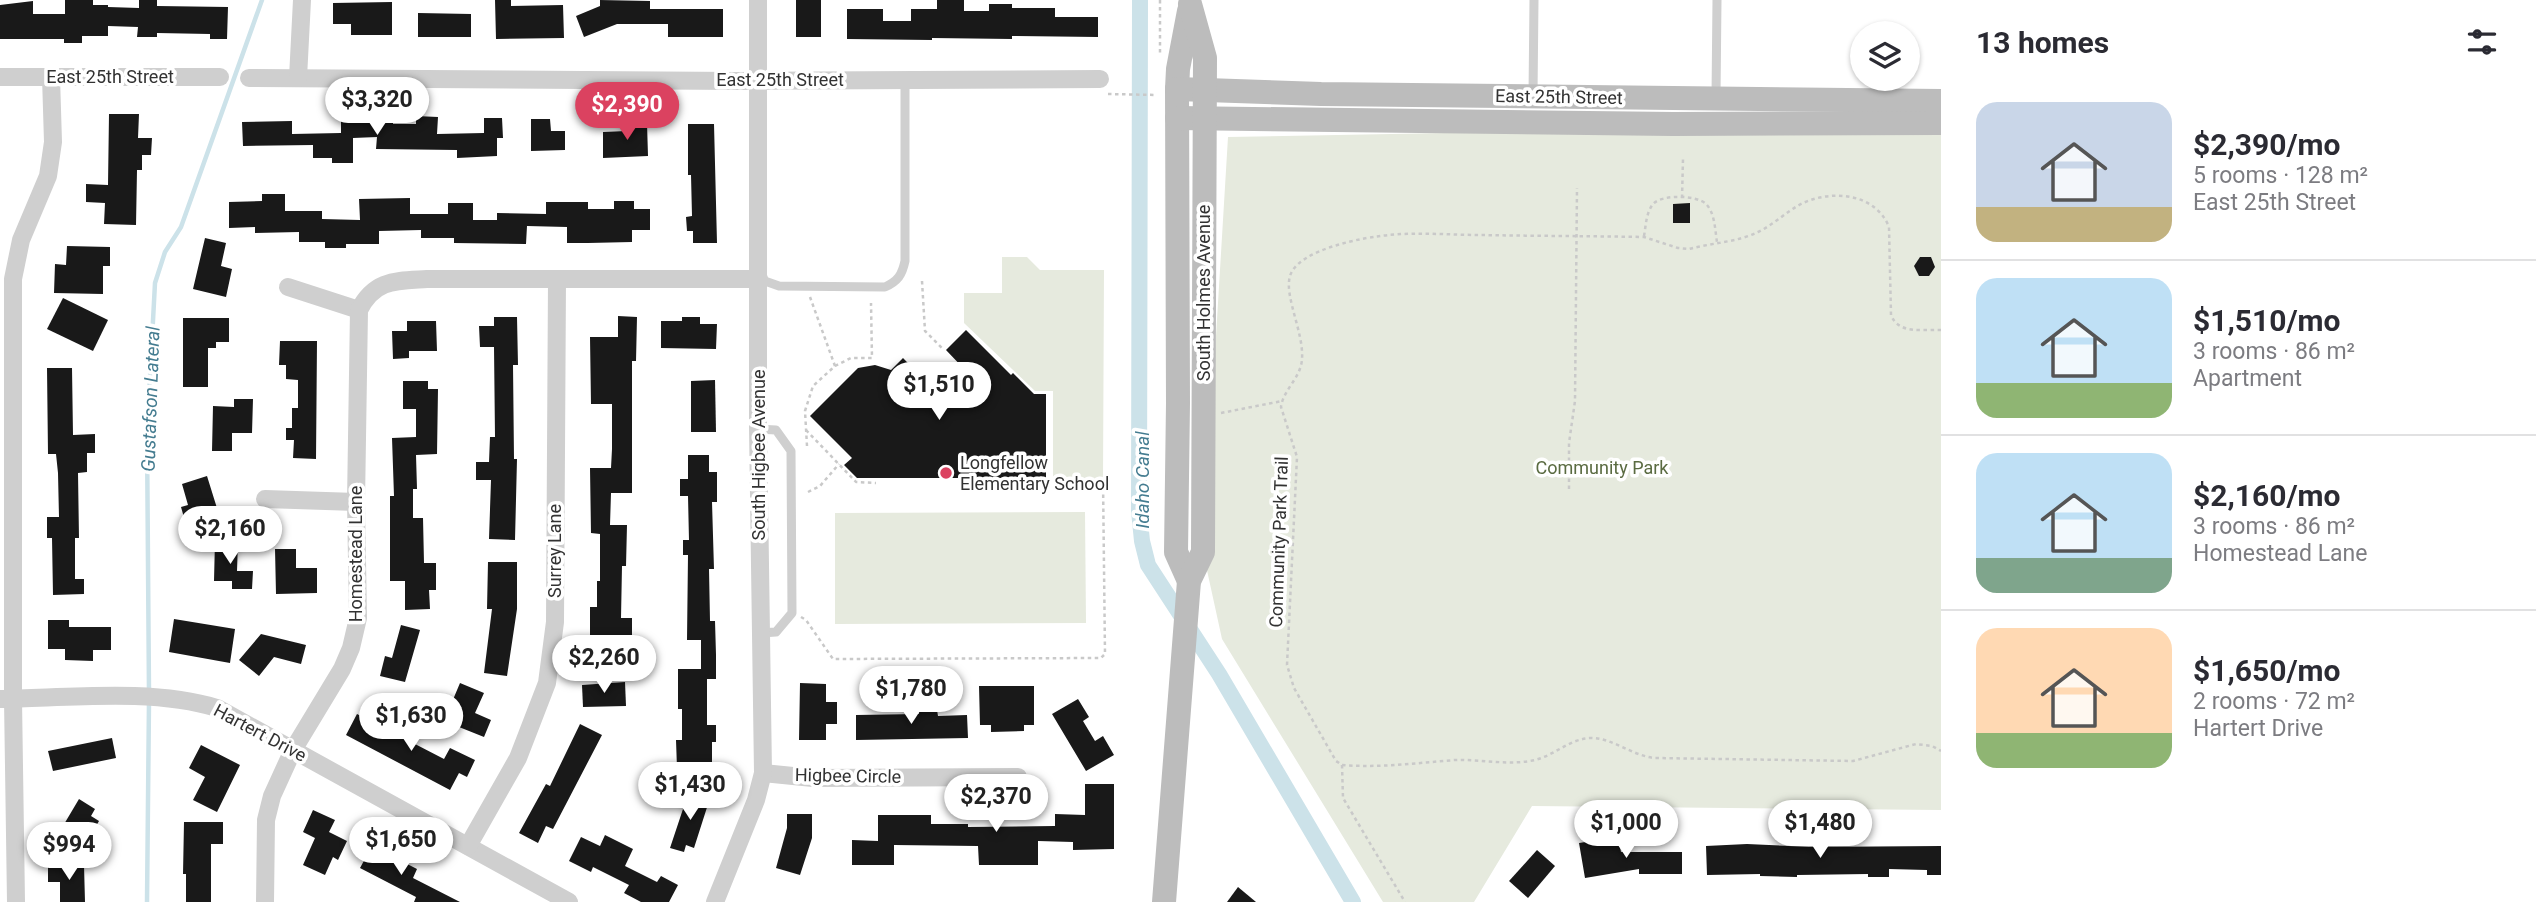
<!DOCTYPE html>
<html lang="en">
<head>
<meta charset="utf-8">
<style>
	:root { --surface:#fff; --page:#f2f2f3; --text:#2b2b33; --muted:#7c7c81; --line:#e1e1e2; --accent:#db4260 }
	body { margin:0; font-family:Roboto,sans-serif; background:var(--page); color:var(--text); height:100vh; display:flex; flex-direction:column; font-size:26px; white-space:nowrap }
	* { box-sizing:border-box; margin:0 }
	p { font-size:23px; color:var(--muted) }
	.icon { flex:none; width:38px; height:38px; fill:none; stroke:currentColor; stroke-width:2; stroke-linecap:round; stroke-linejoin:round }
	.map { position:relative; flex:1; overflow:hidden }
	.sheet { display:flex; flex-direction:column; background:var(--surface); width:595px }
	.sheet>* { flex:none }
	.fabs { position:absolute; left:1850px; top:21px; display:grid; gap:14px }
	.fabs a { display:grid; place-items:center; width:70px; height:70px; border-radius:50%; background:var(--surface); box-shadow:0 2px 5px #0004; font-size:35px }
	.price { position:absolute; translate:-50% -60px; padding:0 16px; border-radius:24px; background:#fff; color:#222; font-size:23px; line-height:46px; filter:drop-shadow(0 2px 4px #0008) }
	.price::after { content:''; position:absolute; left:50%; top:42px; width:21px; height:16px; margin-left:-10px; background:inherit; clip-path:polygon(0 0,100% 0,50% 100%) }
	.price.on { background:var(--accent); color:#fff }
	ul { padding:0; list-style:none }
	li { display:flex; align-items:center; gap:21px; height:175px; padding:0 35px }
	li+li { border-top:2px solid var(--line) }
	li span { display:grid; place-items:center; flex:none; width:196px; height:140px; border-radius:21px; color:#555 }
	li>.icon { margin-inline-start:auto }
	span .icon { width:84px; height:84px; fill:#fffc; stroke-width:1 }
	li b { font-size:30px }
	h2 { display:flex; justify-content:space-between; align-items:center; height:84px; padding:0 35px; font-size:30px }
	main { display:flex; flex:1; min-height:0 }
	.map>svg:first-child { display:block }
	.green { fill:#e6eade }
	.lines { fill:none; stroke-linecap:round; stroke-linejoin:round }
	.stream { stroke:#cce2e9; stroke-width:4.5 }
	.canal { stroke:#cce2e9; stroke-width:16 }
	.building { fill:#191919 }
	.path { stroke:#c9c9c9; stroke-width:2.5; stroke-dasharray:3.5 3.5; stroke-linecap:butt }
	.lane { stroke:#cfcfcf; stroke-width:9 }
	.street { stroke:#cfcfcf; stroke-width:18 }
	.secondary { stroke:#bcbcbc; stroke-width:24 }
	.poi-dot { fill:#db4260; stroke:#fff; stroke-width:2.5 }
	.labels { text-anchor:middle; stroke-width:7; stroke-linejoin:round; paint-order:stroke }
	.street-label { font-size:18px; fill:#323232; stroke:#fff }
	.poi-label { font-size:18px; fill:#323232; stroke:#fff; text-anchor:start }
	.park-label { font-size:18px; fill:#5a6b41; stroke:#fff }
	.water-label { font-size:19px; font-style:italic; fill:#447c90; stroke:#fff }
</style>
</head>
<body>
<main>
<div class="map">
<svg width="1941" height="902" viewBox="0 0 1941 902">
	<rect width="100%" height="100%" fill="#fff"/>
	<g class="green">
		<polygon points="1941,124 1941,810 1532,806 1474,902 1383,902 1222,639 1203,552 1228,137"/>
		<polygon points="1002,257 1027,257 1040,270 1104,270 1103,479 1053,479 1053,391 1035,391 964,323 964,293 1002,293"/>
		<polygon points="1085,512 1086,623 835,624 835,513"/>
	</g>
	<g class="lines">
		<g class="stream">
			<polyline points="149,693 147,433 155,283 165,252 181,227 262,0"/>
			<polyline points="147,902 149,701"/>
		</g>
		<polyline class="canal" points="1140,0 1139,511 1142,541 1148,565 1219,674 1353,902"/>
	</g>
	<g class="building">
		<polygon points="65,0 93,0 93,5 108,5 108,7 139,8 139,0 157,0 157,6 228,7 227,39 210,39 210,34 157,33 157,37 137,37 138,27 108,26 108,36 82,36 82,43 64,43 64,39 0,39 0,5 33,1 33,14 65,14"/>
		<polygon points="495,0 511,0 511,6 563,5 564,38 496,39"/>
		<polygon points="600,0 650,1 650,9 723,9 723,37 668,37 668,24 617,24 584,37 576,16 600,6"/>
		<rect x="796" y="0" width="25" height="37"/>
		<polygon points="937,0 964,0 964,11 989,11 989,4 1012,4 1012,8 1055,8 1055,17 1098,17 1098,37 1012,36 1012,39 932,38 932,40 847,39 847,9 883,9 883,21 911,21 911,9 937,9"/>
		<polygon points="392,2 392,35 351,35 351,24 333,24 333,3"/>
		<polygon points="418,13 471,14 471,37 418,37"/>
		<polygon points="109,114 139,114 138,138 152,138 151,155 142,155 142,170 137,170 136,225 104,224 105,203 86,202 86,184 108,185"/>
		<polygon points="416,116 438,117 437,134 484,133 484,118 502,118 503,138 497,138 497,156 457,158 457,150 376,149 377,137 353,138 353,163 332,163 332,158 313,158 313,145 243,146 242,122 292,121 292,134 341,133 341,118 393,117 393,124 416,124"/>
		<polygon points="531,119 550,119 551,131 565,131 565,150 531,151"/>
		<polygon points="626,123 647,123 648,156 603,158 603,132 627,131"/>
		<polygon points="688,124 714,124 717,243 693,243 693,231 687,231 686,217 692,216 691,175 688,175"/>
		<polygon points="262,194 285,194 285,211 322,211 322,219 360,220 359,199 410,198 410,214 448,214 448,203 473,203 473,220 497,220 497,213 546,214 546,202 588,202 588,209 614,209 614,201 634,201 634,209 650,209 650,230 632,230 632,242 588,243 567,243 567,227 527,226 526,244 454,243 454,238 421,238 421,230 379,231 379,244 346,244 346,248 325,248 325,242 299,242 299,232 255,233 255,227 229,228 229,202 262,201"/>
		<polygon points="1690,203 1690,223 1673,223 1673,204"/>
		<polygon points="205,238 226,243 221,266 232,269 226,297 193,289"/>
		<polygon points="67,246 110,247 110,266 103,266 103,294 54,293 55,264 66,265"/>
		<polygon points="1920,257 1931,257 1935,267 1929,276 1919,276 1914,266"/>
		<polygon points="63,298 108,320 93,351 47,329"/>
		<polygon points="618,316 637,317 636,361 632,361 632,493 611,493 610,525 627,525 626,566 622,566 621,618 632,618 632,637 590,637 590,607 597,607 597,581 600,581 600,534 591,533 590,468 611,468 612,449 612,404 591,404 590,337 618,337"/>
		<polygon points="494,317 517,317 518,365 513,365 514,459 517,459 515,540 489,539 491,480 476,480 476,462 489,462 490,437 495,437 494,347 480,347 479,326 494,326"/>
		<polygon points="682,317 700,317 700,324 717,324 716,349 661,348 661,321 682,321"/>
		<polygon points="183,318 229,318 229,342 216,342 216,348 208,348 208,387 183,387"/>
		<polygon points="407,321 436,321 437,351 409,351 409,358 393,359 392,331 407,331"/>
		<polygon points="966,330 1011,375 1013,373 1034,394 1046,394 1046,478 857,478 844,465 852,458 810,416 858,368 875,365 891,370 903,358 941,397 966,371 946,350"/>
		<polygon points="280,341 317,341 316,459 293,458 294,440 286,440 286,428 292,428 292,408 298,408 298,380 286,379 286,365 279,365"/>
		<polygon points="47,368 72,368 73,435 95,434 95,453 87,453 87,472 78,473 79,538 75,538 75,579 84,579 84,594 53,595 52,538 47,538 47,517 59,517 58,473 56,454 48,454"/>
		<polygon points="715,380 716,432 691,432 691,381"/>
		<polygon points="403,381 428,381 428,389 438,389 437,454 416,455 417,489 413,489 413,518 423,518 424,563 436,563 436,590 429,590 430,609 405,610 405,581 390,581 390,496 394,496 392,438 416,437 416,409 403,409"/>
		<polygon points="234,399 253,399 252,433 232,433 232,451 212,451 213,406 234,407"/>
		<polygon points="688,455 709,455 709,472 717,472 717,502 712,502 714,569 709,569 710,621 715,621 716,655 716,679 707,679 707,725 716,725 716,742 712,742 712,768 677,768 676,740 682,740 682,709 678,709 678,669 701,669 701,640 687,640 688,555 683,555 683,540 689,540 688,496 680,496 680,479 688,479"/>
		<polygon points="207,476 221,521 198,528 195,518 185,521 181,507 188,505 182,484"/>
		<polygon points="215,540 238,541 237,571 253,571 252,589 232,589 232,581 214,581"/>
		<polygon points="275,549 296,549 296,568 317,568 317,593 276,594"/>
		<polygon points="488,562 517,562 517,609 507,676 484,673 492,609 487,609"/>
		<polygon points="174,619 235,629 230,663 169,652"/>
		<polygon points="48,620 69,620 69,627 111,627 111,650 93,650 93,661 65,660 65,649 48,649"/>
		<polygon points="401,625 420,630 405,682 380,676 385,656 392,658"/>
		<polygon points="261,634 306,645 301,664 274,657 259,676 239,660"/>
		<polygon points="625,682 626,706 583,707 582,685"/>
		<polygon points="460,683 484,693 475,713 491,720 484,737 444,721"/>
		<polygon points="800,683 826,684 826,702 837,702 837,724 826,724 826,740 799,740"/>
		<polygon points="979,686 1034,686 1034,725 1024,725 1024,731 991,732 991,725 980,725"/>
		<polygon points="1078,699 1089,717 1083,721 1095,741 1103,736 1114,755 1086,771 1052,714"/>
		<polygon points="919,710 937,710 938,716 967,715 968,738 856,740 856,715 919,714"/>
		<polygon points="357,714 444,759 450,748 475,760 467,777 459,773 450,790 346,735"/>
		<polygon points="580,724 602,735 553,829 546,826 538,843 519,833 546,784 550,786"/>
		<polygon points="112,738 116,758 53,771 48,751"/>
		<polygon points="201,745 240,765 217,812 193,800 205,777 189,768"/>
		<polygon points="1085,784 1114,784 1114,849 1073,850 1073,842 1038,841 1038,865 979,865 978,846 894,845 894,865 852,865 852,840 878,841 878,815 931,815 931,824 968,824 968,827 1055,826 1055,814 1085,815"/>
		<polygon points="689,791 710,798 694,848 686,845 684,852 670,848"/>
		<polygon points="79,799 95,809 91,816 99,821 76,861 48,845 57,829 60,831"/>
		<polygon points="313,810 335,820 329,832 347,841 338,860 333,857 325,875 303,865 315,838 303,832"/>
		<polygon points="787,814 812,814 812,838 800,875 776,868 787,828"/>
		<polygon points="184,822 223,822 223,844 211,844 211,902 186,902 186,874 183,874"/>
		<polygon points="605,835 633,849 625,866 657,882 661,876 678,885 669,902 641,902 624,893 629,885 593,867 591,872 569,861 581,837 600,846"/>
		<polygon points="1618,837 1621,852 1682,852 1682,874 1639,874 1639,869 1585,878 1579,843"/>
		<polygon points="1747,844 1809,847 1941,846 1941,875 1927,875 1927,870 1889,869 1889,877 1868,877 1868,874 1797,875 1797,877 1760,876 1760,874 1707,875 1706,846"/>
		<polygon points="372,846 417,869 413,878 460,902 414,902 416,897 360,868"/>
		<polygon points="1537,850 1555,866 1528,898 1509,881"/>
		<polygon points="48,865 84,865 85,902 60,902 60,882 48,882"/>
		<polygon points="1238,887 1256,902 1227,902"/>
	</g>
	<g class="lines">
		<g class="path">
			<polyline points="1160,0 1160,53"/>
			<polyline points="1108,94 1157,95"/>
			<polyline points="1682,198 1683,159"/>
			<path d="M 1644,236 C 1646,225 1646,213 1653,204 C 1662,194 1697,195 1706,204 C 1715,213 1715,230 1717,242"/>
			<polyline points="922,281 925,331 942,348"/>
			<path d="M 1941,330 C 1923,329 1899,335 1891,315 L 1889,227 C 1875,192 1829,189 1799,205 C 1785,213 1773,225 1758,232 C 1738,242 1711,243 1689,249 L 1678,248 L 1644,237 C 1589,236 1534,236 1480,235 C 1450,235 1419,232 1389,235 C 1365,237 1298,249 1290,276 C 1284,296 1304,333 1302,359 C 1301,378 1283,390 1281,407 L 1297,457 L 1287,665 L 1294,688 L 1336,761 L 1342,765 C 1380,768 1417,763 1455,760 C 1481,759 1509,766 1535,760 C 1555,755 1568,740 1589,738 C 1612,737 1632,756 1655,758 L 1853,761 L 1916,744 L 1932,746 L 1941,751"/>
			<polyline points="835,366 851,358 872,358 871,303"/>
			<polyline points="1221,413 1282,401"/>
			<polyline points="806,430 856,482 876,483"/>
			<polyline points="807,446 805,411 813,386 835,366 810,297"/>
			<polyline points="1569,489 1569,443 1575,401 1577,188"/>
			<polyline points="808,492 820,486 839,464"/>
			<polyline points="801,617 806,620 833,659 1101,658 1105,654 1103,479"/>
			<polyline points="1342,765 1343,798 1405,902"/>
		</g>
		<g class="lane">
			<polyline points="1533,95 1534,0"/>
			<polyline points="1716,96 1717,0"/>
			<path d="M 759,279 L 779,286 L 885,287 C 898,281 902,275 905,261 L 905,80"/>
			<polyline points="758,429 776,430 791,451 792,613 776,632 760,633"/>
		</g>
		<g class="street">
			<polyline points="0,77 220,77"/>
			<polyline points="249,78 737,81 1100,79"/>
			<polyline points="298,78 302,0"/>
			<polyline points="288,287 359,310"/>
			<polyline points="265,499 356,502"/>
			<path d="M 0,699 C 67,698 153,688 217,708 L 569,902"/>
			<polyline points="763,773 813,778 1018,777"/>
			<polyline points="468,846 518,758 547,683 555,622 557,279"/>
			<polyline points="16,902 13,699 13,279 21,240 48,176 53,142 51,77"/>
			<path d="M 265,902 L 266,820 L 272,796 L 293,750 L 342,669 L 351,648 L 358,618 L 356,502 L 359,310 C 375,279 396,281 427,279 L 759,279"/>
			<polyline points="715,902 756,800 763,773 758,426 758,0"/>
		</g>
		<g class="secondary">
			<polyline points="1189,11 1178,69 1177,89 1178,403 1176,552 1189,581"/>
			<polyline points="1177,89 1321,94 1941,101"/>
			<polyline points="1177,118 1673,124 1941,123"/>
			<polyline points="1164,902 1189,581 1203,552 1205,58 1190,4"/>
		</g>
	</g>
	<circle class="poi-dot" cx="946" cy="473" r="7"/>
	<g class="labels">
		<g class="street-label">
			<text x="110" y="83">East 25th Street</text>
			<text x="780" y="86">East 25th Street</text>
			<text transform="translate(1559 97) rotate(1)" y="6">East 25th Street</text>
			<text transform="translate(1204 293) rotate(-90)" y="6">South Holmes Avenue</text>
			<text transform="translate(759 455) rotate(-90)" y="6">South Higbee Avenue</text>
			<text transform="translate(1279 542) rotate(-88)" y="6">Community Park Trail</text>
			<text transform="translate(555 551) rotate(-90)" y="6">Surrey Lane</text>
			<text transform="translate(356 554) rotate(-90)" y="6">Homestead Lane</text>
			<text transform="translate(260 733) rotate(28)" y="6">Hartert Drive</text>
			<text transform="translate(848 776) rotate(1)" y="6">Higbee Circle</text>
		</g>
		<g class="poi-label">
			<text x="960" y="469">Longfellow<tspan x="960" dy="21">Elementary School</tspan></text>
		</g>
		<g class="park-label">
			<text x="1602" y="474">Community Park</text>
		</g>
		<g class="water-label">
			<text transform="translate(150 399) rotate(-88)" y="7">Gustafson Lateral</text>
			<text transform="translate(1142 480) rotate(-90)" y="7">Idaho Canal</text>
		</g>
	</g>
</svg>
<div class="fabs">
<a><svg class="icon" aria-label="layers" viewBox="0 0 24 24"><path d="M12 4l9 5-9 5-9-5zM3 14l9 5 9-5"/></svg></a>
</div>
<b class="price" style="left:377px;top:137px">$3,320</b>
<b class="price on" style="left:627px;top:142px">$2,390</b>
<b class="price" style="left:939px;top:422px">$1,510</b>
<b class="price" style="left:230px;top:566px">$2,160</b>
<b class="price" style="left:604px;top:695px">$2,260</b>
<b class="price" style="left:911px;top:726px">$1,780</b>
<b class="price" style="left:411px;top:753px">$1,630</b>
<b class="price" style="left:690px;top:822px">$1,430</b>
<b class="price" style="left:996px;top:834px">$2,370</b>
<b class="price" style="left:1626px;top:860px">$1,000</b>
<b class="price" style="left:1820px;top:860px">$1,480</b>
<b class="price" style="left:401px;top:877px">$1,650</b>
<b class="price" style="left:69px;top:882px">$994</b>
</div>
<section class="sheet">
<h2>13 homes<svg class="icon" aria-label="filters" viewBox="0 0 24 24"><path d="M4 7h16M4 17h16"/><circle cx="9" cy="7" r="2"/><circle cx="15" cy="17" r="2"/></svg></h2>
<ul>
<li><span style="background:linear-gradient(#c9d6e8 75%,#c2b280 0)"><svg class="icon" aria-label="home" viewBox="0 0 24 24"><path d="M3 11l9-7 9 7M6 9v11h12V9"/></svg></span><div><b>$2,390/mo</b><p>5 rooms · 128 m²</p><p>East 25th Street</p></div></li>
<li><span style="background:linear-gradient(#bfe0f5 75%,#8fb573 0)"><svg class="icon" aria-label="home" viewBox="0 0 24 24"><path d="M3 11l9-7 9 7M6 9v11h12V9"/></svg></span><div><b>$1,510/mo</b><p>3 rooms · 86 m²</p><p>Apartment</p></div></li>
<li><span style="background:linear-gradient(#bfe0f5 75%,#7fa58c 0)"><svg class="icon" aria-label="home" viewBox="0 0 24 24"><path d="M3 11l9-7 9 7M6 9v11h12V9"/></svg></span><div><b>$2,160/mo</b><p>3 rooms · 86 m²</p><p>Homestead Lane</p></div></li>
<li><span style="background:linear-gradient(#ffd9b3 75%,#8fb573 0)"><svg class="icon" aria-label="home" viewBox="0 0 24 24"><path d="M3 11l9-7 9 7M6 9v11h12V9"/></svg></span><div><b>$1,650/mo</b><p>2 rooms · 72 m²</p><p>Hartert Drive</p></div></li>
</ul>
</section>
</main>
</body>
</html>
